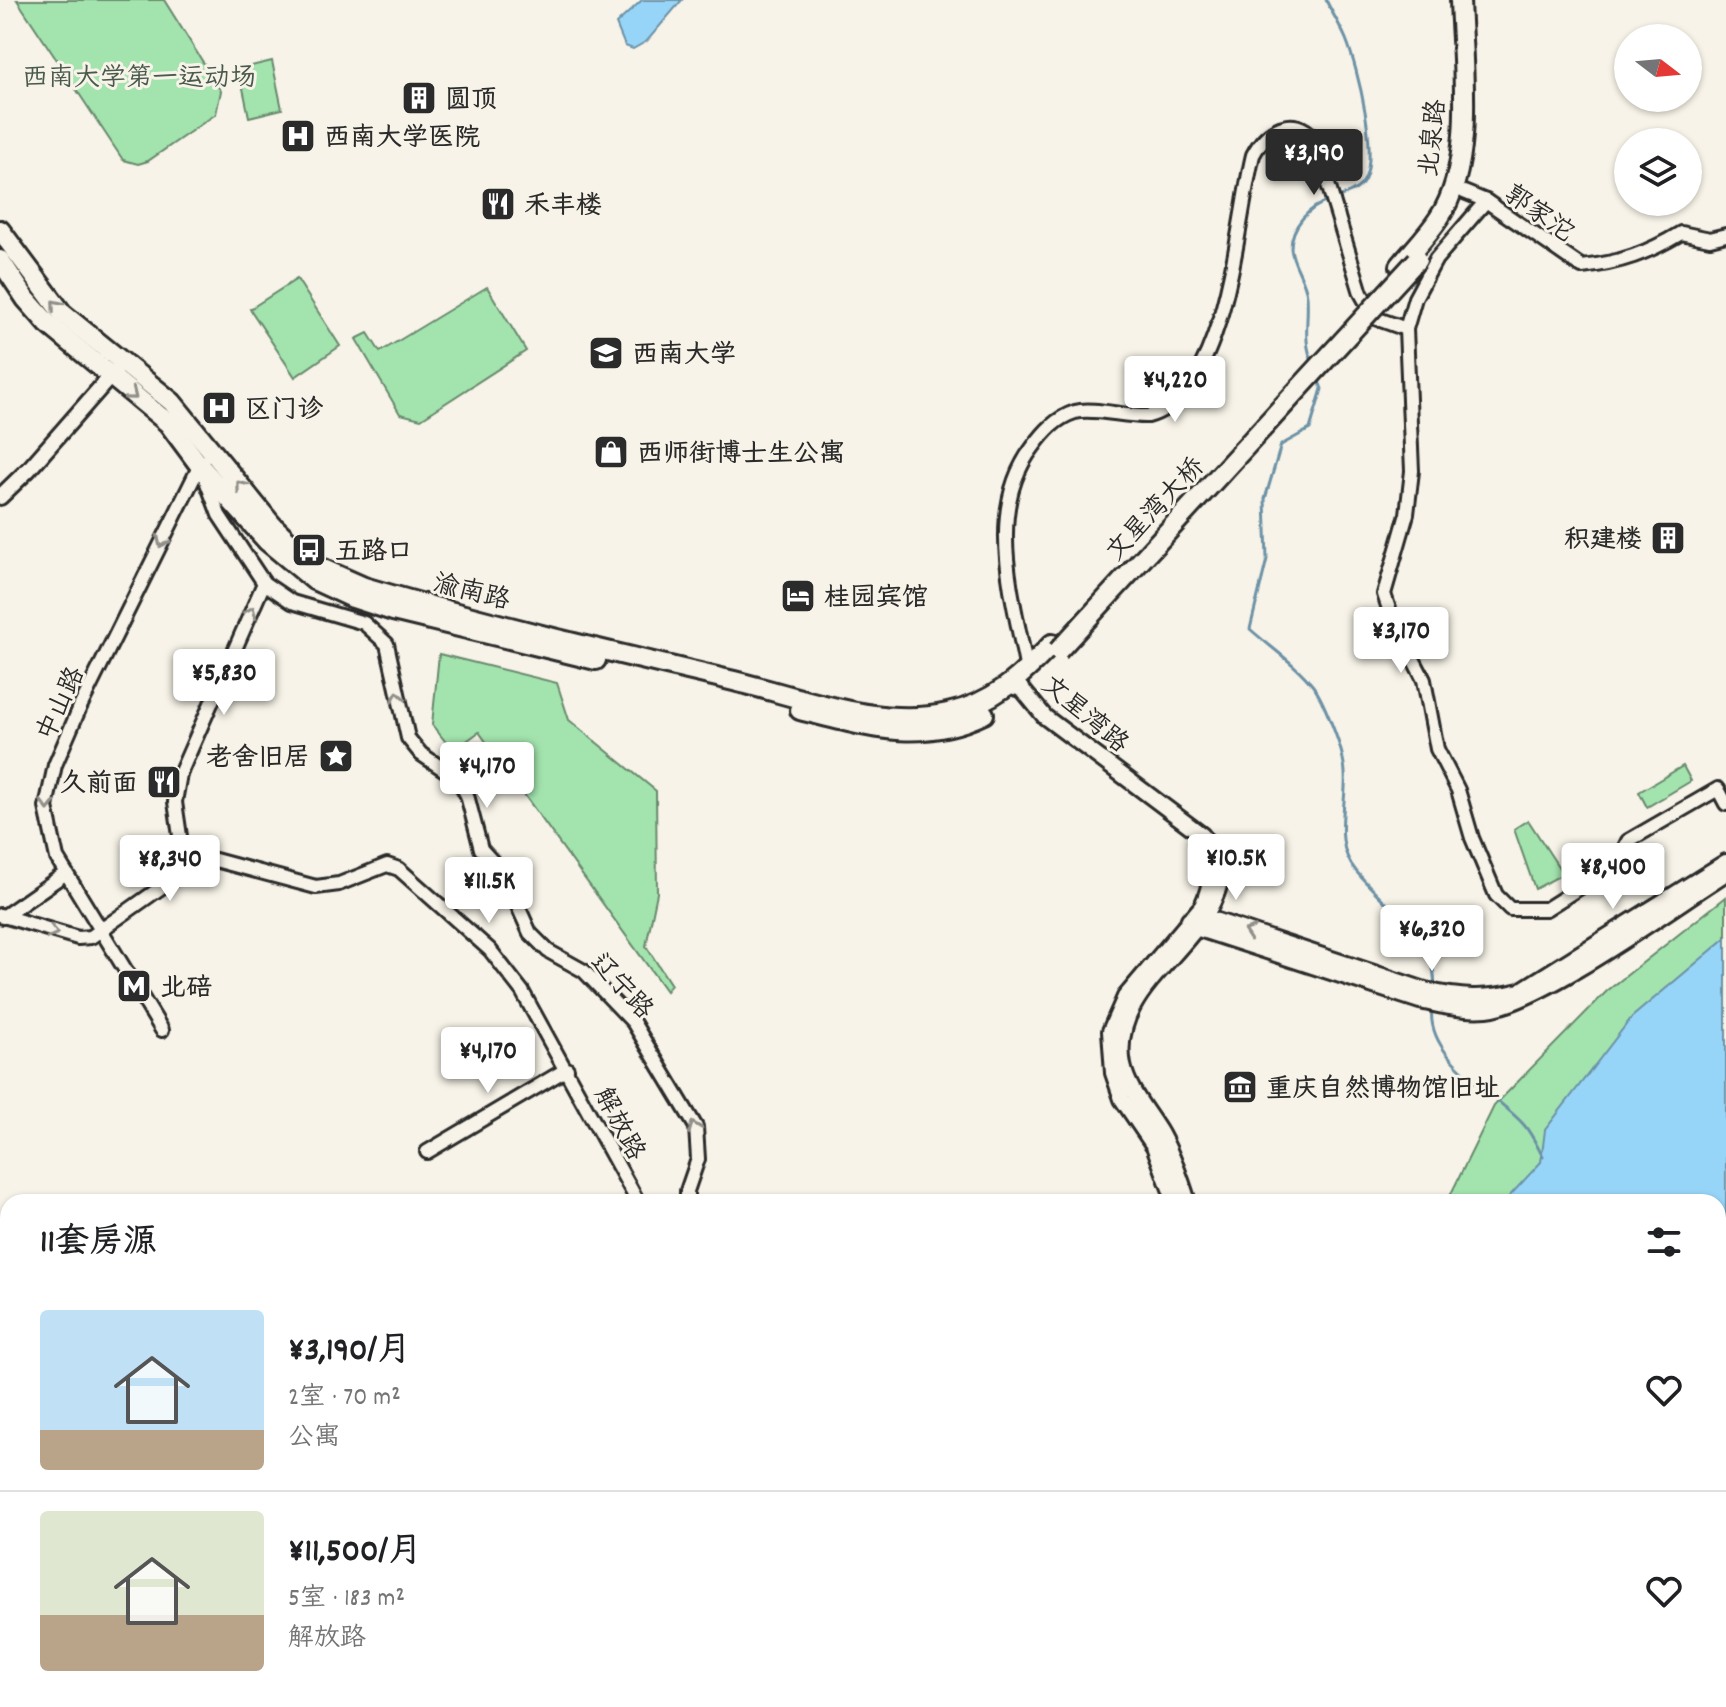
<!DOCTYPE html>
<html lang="zh">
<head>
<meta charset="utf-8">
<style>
	:root { --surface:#fff; --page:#f6f6f6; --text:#202124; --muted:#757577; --line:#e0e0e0; --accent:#2b2b2b }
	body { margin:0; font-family:Dekko,"LXGW WenKai TC",sans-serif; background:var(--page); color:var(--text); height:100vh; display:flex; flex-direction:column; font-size:30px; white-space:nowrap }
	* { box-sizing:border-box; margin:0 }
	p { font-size:26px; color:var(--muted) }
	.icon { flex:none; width:44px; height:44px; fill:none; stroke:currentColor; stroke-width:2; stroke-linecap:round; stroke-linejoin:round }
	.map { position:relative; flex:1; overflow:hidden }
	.drawer { position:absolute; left:0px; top:1194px; width:1726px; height:514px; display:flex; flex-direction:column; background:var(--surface); border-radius:24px 24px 0 0; box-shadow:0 2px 6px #0004 }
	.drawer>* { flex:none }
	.needle { width:52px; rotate:106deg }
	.fabs { position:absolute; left:1614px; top:24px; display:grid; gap:16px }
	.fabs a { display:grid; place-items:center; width:88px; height:88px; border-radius:50%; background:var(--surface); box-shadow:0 2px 6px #0004; font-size:40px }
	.price { position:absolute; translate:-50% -68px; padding:0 18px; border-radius:8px; background:#fff; color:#222; font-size:26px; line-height:52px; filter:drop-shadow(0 2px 4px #0008) }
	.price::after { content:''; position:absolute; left:50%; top:48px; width:24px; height:18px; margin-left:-12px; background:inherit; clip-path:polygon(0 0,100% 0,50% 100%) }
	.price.selected { background:var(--accent); color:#fff }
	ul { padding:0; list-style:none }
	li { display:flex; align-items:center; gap:24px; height:200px; padding:0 40px }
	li+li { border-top:2px solid var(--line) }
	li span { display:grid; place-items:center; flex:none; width:224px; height:160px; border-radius:8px; color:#555 }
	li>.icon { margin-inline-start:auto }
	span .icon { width:96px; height:96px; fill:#fffc; stroke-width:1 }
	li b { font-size:34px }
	h2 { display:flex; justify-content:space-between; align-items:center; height:96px; padding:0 40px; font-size:34px }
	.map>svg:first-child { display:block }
	.green { fill:#a3e4ae; stroke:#67886c; stroke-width:2 }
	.water { fill:#97d5f8; stroke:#6c91a6; stroke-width:2 }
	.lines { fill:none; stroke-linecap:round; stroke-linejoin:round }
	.stream { stroke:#6c91a6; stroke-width:3 }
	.major-tunnel { stroke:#cecbc2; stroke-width:14; stroke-dasharray:14 7; stroke-linecap:butt }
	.minor-casing { stroke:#2b2b2b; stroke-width:18 }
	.major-casing { stroke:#2b2b2b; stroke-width:20 }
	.highway-casing { stroke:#2b2b2b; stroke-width:24 }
	.minor { stroke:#f7f3e8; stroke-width:12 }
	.major { stroke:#f7f3e8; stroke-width:14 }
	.highway { stroke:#f7f3e8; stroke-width:18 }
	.highway-bridge-casing { stroke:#2b2b2b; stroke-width:24; stroke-linecap:butt }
	.highway-bridge { stroke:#f7f3e8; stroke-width:18 }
	.oneway { stroke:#918f8a }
	.labels { text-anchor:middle; stroke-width:6; stroke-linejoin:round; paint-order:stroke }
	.park-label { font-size:26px; fill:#49594c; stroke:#f7f3e8 }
	.poi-label { font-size:26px; font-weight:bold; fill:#2b2b2b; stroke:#f7f3e8; text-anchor:start }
	.street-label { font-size:26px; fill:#2b2b2b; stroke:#f7f3e8 }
</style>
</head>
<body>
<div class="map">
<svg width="1726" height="1707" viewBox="0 0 1726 1707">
	<rect width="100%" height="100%" fill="#f7f3e8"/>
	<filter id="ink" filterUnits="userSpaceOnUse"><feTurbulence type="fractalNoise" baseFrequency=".0125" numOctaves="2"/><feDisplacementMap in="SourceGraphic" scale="16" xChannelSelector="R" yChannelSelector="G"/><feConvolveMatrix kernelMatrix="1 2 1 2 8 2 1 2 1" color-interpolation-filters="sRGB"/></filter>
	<g filter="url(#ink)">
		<g class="green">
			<polygon points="17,0 164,0 221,91 216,114 148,161 138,164 123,160"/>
			<polygon points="272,61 282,109 249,117 239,69"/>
			<polygon points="297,279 340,346 295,377 250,309"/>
			<polygon points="487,287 526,351 421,419 400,414 356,339 368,333 380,352"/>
			<polygon points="439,654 557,683 569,720 656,791 657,893 646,946 671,985 666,991 479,732 453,751 432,725"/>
			<polygon points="1683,766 1691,781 1647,807 1639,792"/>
			<polygon points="1528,820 1563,874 1535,889 1514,829"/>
			<polygon points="1726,897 1726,1707 978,1707 985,1700 1718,1700 1718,1202 1447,1202 1494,1106 1607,991"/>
			<polygon points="43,1700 424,1700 418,1707 48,1707"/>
		</g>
		<g class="water">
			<polygon points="642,0 682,0 647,41 633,49 625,46 616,24"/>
			<polygon points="1726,938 1726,1707 1139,1707 1144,1700 1718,1700 1718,1202 1504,1202 1541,1162 1545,1130 1632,1017"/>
		</g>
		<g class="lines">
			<g class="stream">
				<path d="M 1326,0 C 1332,13 1340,25 1346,39 C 1357,66 1381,160 1362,184 C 1355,192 1344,195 1335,198"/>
				<path d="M 1313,364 C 1302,337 1309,324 1307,296 C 1306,280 1292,264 1291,248 C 1291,226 1309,207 1328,201"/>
				<path d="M 1318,379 L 1322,389 L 1310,429 L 1281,445 L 1265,499 L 1267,559 L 1250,629 C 1270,647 1297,665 1313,686 C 1323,699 1340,743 1343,759 C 1352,796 1329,839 1356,871 C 1381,903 1441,943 1434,989"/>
				<path d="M 1432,1008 C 1425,1058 1496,1093 1524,1125 C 1532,1134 1537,1146 1543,1157"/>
			</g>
			<g class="major-tunnel">
				<polyline points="935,1707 941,1700"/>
				<polyline points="951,1707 957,1700"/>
			</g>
			<g class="minor-casing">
				<g id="minor">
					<path d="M 1464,192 L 1486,201 L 1582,267 C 1620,263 1648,253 1681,233 L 1710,239 L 1726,235"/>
					<polyline points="1486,201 1436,259 1415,298 1406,329 1412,471 1407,514 1384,594 1392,618 1424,680 1437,749 1458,790 1472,838 1496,895 1510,909 1546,909 1617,864 1628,841 1718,789 1726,804"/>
					<polyline points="204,475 219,515 264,583 292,602 364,623 387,644 408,738 421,754 458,779 467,795 481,849 503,873 530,933 548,951 584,971 633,1022 696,1127 698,1159 687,1191 687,1202"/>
					<polyline points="264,583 180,774 175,802 181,843 204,857 316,887 339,884 387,865 399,869 490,950 522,991 638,1202"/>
					<path d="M 1027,671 C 1014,598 984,511 1033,447 C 1044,432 1056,418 1075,412 C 1093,407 1126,417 1148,416 C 1228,394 1236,223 1253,155 C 1266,130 1293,113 1314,138 L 1361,293 L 1375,318 L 1406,329"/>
					<polyline points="0,915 78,938 91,937 173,879 180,860 181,843"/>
					<polyline points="3,917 66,873"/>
					<polyline points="162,1030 57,858 46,807 55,765 80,707 202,461"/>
					<polyline points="427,1152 567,1069"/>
					<polyline points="0,1415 8,1408"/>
					<polyline points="714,1700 720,1707"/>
					<polyline points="824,1700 829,1707"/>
					<polyline points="462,1707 468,1700"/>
					<polyline points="736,1707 746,1700"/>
				</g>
			</g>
			<g class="major-casing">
				<g id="major">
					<polyline points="0,497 29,469 122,363"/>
					<path d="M 1011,686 L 1022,689 L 1045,717 L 1202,835 L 1222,865 C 1221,944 1107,981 1123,1065 C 1128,1090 1148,1112 1161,1134 C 1173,1156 1181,1179 1188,1202"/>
					<path d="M 1726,862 L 1520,991 C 1485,1000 1459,998 1425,990 L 1205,917 L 1189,919 L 1196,928 L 1420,1001 C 1442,1006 1465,1011 1487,1009 C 1540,1004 1675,905 1726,873"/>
					<path d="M 1175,1202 L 1154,1146 L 1122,1099 L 1113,1073 L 1110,1031 L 1125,997 L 1202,906 C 1213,882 1215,863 1197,841"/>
					<polyline points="0,1656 8,1665"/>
					<polyline points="0,1670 8,1682"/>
					<polyline points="19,1700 24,1707"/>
					<polyline points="31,1700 36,1707"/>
				</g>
			</g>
			<g class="highway-casing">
				<g id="highway">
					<path d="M 0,230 L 62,313 L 172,402 L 272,525 L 300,552 L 321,568 L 364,587 C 486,623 610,652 734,681 C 801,697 879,729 948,713 C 993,703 1021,677 1052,644"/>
					<polyline points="0,260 26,299 48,324 168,423 200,466 267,541 314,580 353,598 393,611 596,660"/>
					<path d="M 1400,266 C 1413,250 1428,235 1439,218 C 1476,163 1462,63 1460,0"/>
					<path d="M 800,710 C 865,726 919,745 984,714"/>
				</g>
			</g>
			<use href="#minor" class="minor"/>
			<use href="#major" class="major"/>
			<use href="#highway" class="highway"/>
			<g class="highway-bridge-casing">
				<polyline id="highway-bridge" points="1058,651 1417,260"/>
			</g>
			<use href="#highway-bridge" class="highway-bridge"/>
		</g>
		<defs><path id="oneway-chevron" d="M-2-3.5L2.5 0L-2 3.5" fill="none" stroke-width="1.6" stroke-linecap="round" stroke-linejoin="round" transform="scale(2)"/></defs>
		<g class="oneway">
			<use href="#oneway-chevron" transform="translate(56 305) rotate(-130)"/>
			<use href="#oneway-chevron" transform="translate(132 395) rotate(39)"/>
			<use href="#oneway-chevron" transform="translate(241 486) rotate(-129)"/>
			<use href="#oneway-chevron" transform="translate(162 542) rotate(116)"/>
			<use href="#oneway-chevron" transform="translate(251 612) rotate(-66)"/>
			<use href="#oneway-chevron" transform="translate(398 697) rotate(-99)"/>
			<use href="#oneway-chevron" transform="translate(48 805) rotate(91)"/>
			<use href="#oneway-chevron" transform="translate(53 932) rotate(14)"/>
			<use href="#oneway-chevron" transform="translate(1249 932) rotate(-161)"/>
			<use href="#oneway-chevron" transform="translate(694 1127) rotate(-111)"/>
		</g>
	</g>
	<defs>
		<g id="building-square" transform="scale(1.8)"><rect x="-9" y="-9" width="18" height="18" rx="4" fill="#2b2b2b" stroke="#f7f3e8"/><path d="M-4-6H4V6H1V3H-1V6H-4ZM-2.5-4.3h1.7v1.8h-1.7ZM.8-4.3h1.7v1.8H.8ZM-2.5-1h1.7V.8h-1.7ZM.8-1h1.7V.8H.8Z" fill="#fff"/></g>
		<g id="hospital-square" transform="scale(1.8)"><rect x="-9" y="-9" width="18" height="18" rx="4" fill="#2b2b2b" stroke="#f7f3e8"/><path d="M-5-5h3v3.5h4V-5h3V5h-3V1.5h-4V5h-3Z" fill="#fff"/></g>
		<g id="restaurant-square" transform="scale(1.8)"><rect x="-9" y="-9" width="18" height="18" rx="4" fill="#2b2b2b" stroke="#f7f3e8"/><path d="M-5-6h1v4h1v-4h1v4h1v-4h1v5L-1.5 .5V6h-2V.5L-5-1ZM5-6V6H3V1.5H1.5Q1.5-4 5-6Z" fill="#fff"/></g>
		<g id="university-square" transform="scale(1.8)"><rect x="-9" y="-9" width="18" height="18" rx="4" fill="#2b2b2b" stroke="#f7f3e8"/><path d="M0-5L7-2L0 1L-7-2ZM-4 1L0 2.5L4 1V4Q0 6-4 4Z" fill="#fff"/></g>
		<g id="shop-square" transform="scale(1.8)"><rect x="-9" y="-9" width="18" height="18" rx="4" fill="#2b2b2b" stroke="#f7f3e8"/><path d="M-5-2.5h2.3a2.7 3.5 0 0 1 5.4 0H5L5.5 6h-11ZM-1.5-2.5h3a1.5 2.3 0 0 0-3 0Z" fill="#fff"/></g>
		<g id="bus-square" transform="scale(1.8)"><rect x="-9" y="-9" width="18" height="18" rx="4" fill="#2b2b2b" stroke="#f7f3e8"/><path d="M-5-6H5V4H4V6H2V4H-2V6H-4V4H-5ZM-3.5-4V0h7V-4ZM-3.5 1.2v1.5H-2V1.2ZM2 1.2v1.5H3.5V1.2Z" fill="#fff"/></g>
		<g id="hotel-square" transform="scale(1.8)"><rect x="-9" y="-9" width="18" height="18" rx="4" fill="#2b2b2b" stroke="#f7f3e8"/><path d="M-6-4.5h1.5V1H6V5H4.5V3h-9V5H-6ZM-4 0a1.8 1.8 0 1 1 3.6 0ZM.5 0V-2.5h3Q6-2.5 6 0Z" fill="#fff"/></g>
		<g id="sight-square" transform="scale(1.8)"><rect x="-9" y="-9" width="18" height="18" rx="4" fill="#2b2b2b" stroke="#f7f3e8"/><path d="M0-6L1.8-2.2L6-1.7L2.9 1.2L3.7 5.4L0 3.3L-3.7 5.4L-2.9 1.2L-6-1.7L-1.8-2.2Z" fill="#fff"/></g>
		<g id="metro-square" transform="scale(1.8)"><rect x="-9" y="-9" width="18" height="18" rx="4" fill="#2b2b2b" stroke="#f7f3e8"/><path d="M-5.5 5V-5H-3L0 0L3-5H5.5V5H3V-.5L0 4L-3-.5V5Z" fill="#fff"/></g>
		<g id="museum-square" transform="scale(1.8)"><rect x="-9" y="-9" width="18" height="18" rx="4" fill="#2b2b2b" stroke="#f7f3e8"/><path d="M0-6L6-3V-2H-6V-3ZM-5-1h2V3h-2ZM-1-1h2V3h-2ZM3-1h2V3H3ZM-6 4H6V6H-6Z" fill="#fff"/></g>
	</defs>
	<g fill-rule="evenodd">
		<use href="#building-square" x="419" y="98"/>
		<use href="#hospital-square" x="298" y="136"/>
		<use href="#restaurant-square" x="498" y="204"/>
		<use href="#university-square" x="606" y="353"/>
		<use href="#hospital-square" x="219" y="408"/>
		<use href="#shop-square" x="611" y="452"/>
		<use href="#building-square" x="1668" y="538"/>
		<use href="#bus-square" x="309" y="550"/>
		<use href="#hotel-square" x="798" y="596"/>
		<use href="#sight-square" x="336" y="756"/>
		<use href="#restaurant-square" x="164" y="782"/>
		<use href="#metro-square" x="134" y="986"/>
		<use href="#museum-square" x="1240" y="1087"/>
	</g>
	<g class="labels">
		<g class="park-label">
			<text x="139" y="85">西南大学第一运动场</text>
		</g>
		<g class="poi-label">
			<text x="445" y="107">圆顶</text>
			<text x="324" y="145">西南大学医院</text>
			<text x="524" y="213">禾丰楼</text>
			<text x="632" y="362">西南大学</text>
			<text x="245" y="417">区门诊</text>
			<text x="637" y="461">西师街博士生公寓</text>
			<text x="1642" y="547" text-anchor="end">积建楼</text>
			<text x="335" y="559">五路口</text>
			<text x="824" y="605">桂园宾馆</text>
			<text x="310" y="765" text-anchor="end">老舍旧居</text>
			<text x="138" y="791" text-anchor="end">久前面</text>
			<text x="160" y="995">北碚</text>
			<text x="1266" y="1096">重庆自然博物馆旧址</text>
		</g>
		<g class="street-label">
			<text transform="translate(1431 138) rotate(-84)" y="9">北泉路</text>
			<text transform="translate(1540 212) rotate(35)" y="9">郭家沱</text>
			<text transform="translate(1154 508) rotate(-47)" y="9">文星湾大桥</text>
			<text transform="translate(472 590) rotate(14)" y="9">渝南路</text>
			<text transform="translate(59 703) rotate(-65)" y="9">中山路</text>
			<text transform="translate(1086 713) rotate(40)" y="9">文星湾路</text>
			<text transform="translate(623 985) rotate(47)" y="9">辽宁路</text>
			<text transform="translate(621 1123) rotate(62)" y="9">解放路</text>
		</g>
	</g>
</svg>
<div class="fabs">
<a><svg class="needle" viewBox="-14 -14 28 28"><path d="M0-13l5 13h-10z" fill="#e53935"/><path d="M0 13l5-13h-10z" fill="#757577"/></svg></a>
<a><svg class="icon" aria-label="layers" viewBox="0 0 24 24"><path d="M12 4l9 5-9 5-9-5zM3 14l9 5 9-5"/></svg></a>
</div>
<b class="price selected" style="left:1314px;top:197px">¥3,190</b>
<b class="price" style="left:1175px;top:424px">¥4,220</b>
<b class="price" style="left:1401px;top:675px">¥3,170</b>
<b class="price" style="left:224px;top:717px">¥5,830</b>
<b class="price" style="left:487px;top:810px">¥4,170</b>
<b class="price" style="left:1236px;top:902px">¥10.5K</b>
<b class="price" style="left:170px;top:903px">¥8,340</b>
<b class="price" style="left:1613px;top:911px">¥8,400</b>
<b class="price" style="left:489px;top:925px">¥11.5K</b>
<b class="price" style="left:1432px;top:973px">¥6,320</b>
<b class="price" style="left:488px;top:1095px">¥4,170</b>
<section class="drawer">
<h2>11套房源<svg class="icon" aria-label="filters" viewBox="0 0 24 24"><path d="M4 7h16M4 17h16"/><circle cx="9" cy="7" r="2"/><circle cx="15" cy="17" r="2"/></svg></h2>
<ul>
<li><span style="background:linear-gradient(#bfe0f5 75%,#b9a48a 0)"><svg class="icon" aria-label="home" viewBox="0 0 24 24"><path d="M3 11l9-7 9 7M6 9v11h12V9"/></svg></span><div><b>¥3,190/月</b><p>2室 · 70 m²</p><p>公寓</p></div><svg class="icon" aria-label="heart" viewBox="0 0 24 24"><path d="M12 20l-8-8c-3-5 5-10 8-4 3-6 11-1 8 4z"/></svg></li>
<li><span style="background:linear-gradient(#dfe7d0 65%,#b9a48a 0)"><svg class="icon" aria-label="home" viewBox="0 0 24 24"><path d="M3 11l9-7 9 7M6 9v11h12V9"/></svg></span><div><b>¥11,500/月</b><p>5室 · 183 m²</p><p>解放路</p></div><svg class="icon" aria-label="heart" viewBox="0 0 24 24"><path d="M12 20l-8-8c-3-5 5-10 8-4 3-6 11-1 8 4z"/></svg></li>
</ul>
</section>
</div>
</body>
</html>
